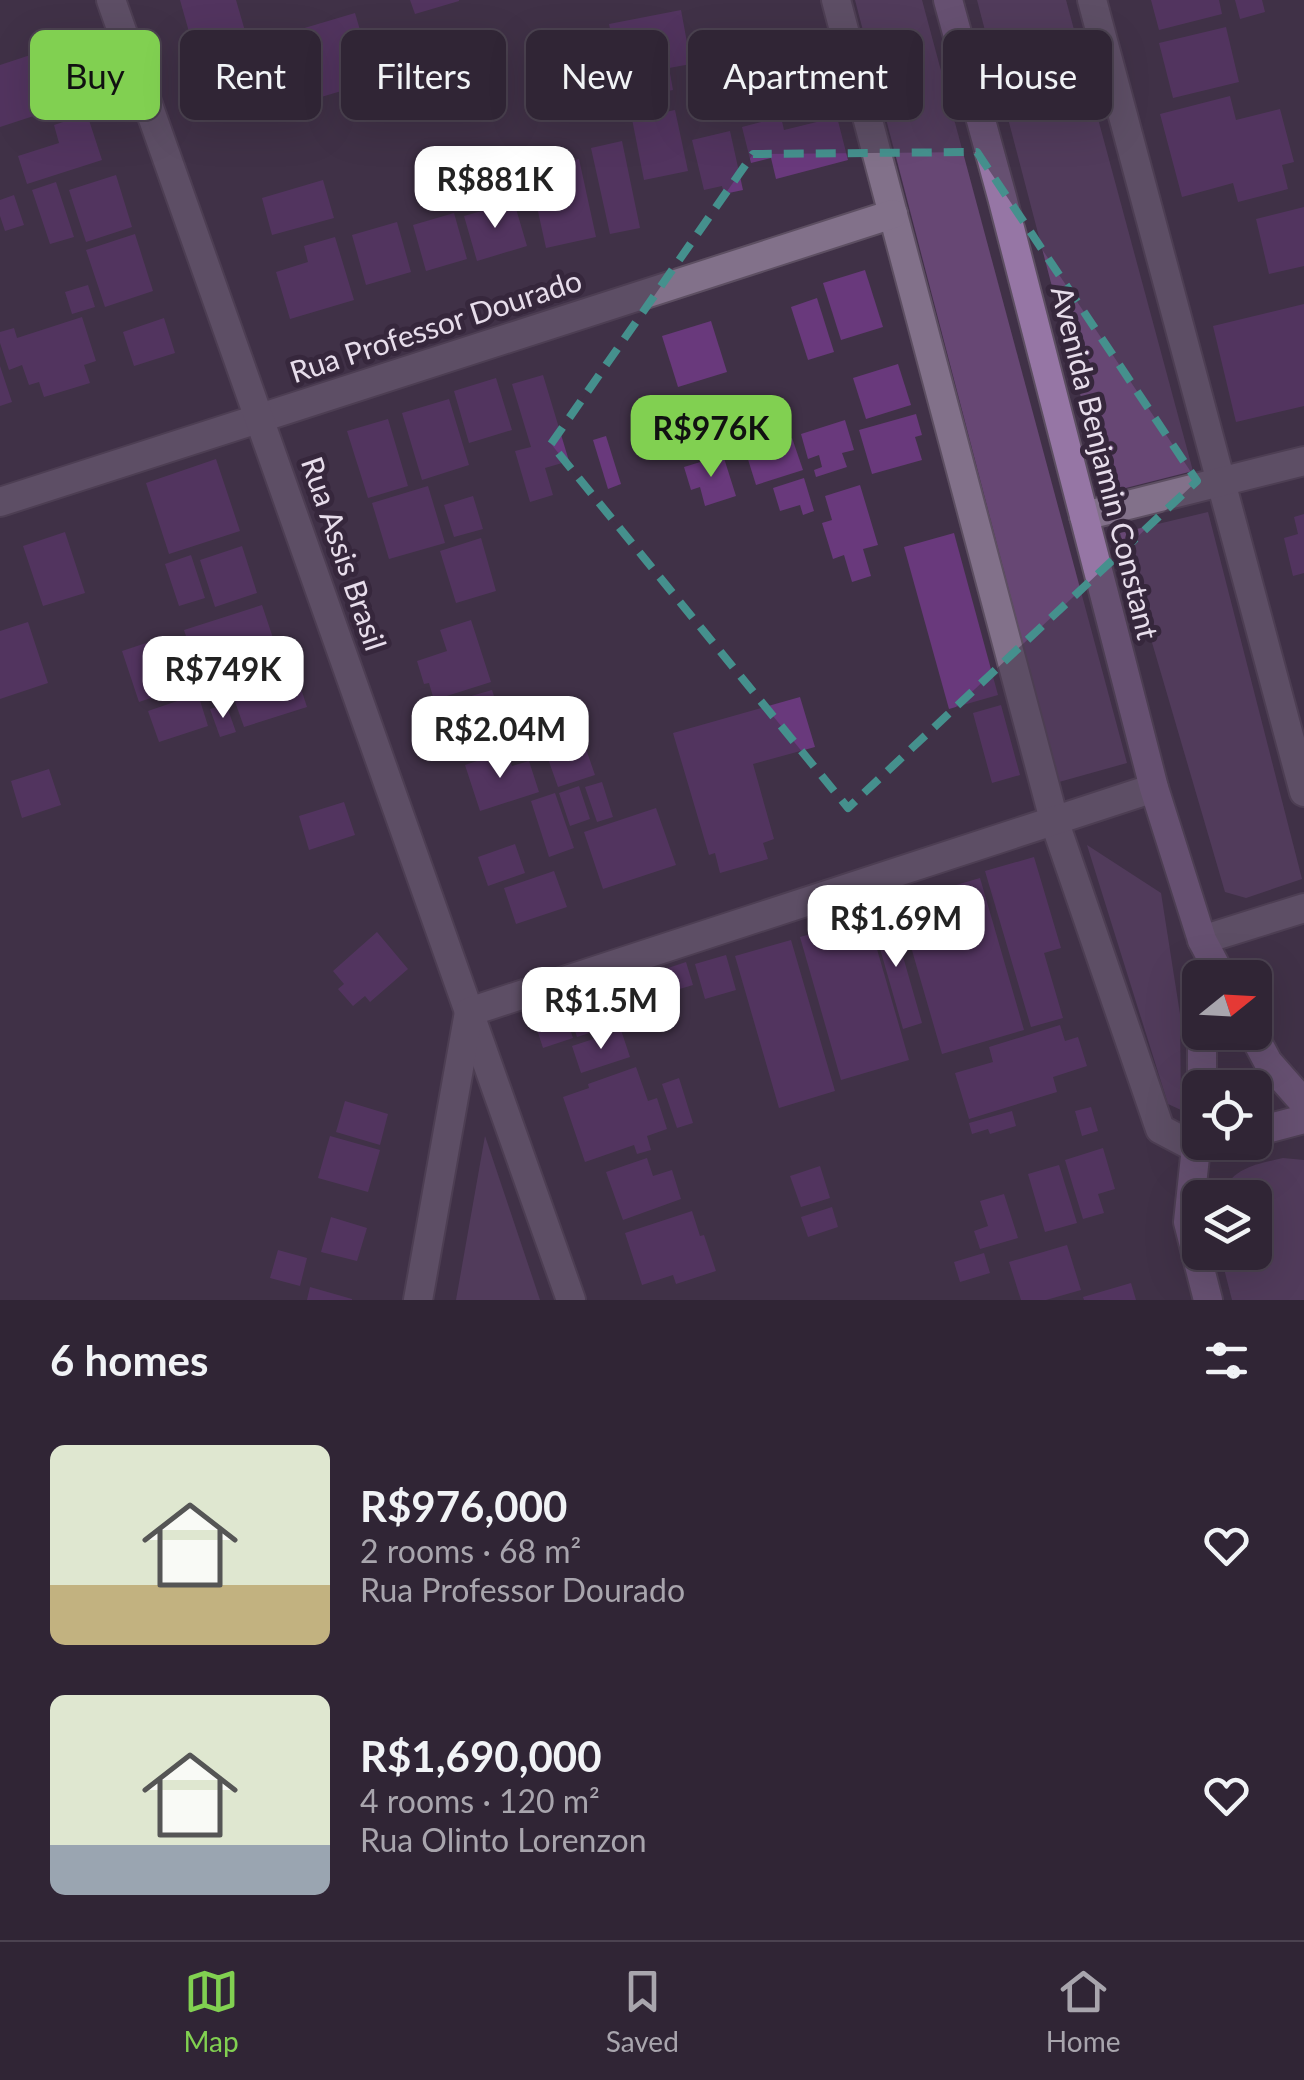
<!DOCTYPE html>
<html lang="en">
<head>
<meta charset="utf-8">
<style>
	:root { --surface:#302535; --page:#382d3d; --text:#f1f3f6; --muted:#a8a5ad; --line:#4b4250; --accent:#81d051 }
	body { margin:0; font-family:Lato,sans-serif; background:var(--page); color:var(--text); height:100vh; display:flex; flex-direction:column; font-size:38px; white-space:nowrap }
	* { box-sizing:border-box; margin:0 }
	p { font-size:32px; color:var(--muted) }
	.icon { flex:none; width:55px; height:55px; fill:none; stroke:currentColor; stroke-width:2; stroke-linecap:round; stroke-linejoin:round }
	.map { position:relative; height:1300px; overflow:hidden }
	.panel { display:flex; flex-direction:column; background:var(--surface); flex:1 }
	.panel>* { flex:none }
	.top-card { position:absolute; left:30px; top:30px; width:1245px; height:90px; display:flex; gap:20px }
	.needle { width:65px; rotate:72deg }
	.controls { position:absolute; left:1182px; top:960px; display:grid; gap:20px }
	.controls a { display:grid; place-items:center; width:90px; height:90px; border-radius:15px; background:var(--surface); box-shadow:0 10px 40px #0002,0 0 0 2px var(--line); font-size:50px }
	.price { position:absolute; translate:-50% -85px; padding:0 22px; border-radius:20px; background:#fff; color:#222; font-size:32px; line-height:65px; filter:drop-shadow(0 2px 5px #0008) }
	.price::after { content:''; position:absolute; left:50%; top:60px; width:30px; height:22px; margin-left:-15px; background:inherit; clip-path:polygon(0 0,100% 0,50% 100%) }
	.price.current { background:var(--accent); color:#111 }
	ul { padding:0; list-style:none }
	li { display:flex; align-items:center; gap:30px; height:250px; padding:0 50px }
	li span { display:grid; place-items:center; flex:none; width:280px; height:200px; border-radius:15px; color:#555 }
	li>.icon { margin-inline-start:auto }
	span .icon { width:120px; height:120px; fill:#fffc; stroke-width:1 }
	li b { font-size:42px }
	h2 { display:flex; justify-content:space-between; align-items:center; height:120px; padding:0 50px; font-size:42px }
	.tag { padding:0 35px; border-radius:15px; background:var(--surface); box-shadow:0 10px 40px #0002,0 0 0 2px var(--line); font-size:35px; line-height:90px }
	.tag.current { background:var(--accent); color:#111 }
	.tab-bar { display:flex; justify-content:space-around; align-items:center; height:140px; border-top:2px solid var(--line); background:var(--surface); font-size:28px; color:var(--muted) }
	.tab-bar a { display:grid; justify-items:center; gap:5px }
	.tab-bar .current { color:var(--accent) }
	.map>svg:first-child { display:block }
	.green { fill:#674774 }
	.building { fill:#69397c }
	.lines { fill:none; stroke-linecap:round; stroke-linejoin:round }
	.minor-casing { stroke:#5d4f62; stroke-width:32 }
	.tertiary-casing { stroke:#5d4f62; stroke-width:32 }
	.secondary-casing { stroke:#5d4f62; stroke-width:32 }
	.minor { stroke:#82718a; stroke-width:28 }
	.tertiary { stroke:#82718a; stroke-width:28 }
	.secondary { stroke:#9676a5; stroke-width:28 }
	.marked { fill:none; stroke:#45908d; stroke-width:8; stroke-dasharray:20 12; stroke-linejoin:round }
	.labels { text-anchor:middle; stroke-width:10; stroke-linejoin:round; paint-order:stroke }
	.street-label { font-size:30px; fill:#e7ddeb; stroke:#36273c }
</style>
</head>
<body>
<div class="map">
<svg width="1304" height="1300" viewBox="0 0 1304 1300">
	<rect width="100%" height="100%" fill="#403147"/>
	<g class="green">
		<polygon points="855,0 922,0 1127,763 1059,782"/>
		<polygon points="977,0 1066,0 1193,471 1106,493"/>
		<polygon points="1208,512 1302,879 1246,898 1225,892 1120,533"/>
		<polygon points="1087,845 1161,893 1180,1014 1181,1110 1168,1104"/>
		<polygon points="485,1136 540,1300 456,1300"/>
		<path d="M 1283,1158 L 1304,1160 L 1304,1300 L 1232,1300 L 1220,1253 L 1255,1252 L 1255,1198 L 1221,1197 C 1230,1168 1256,1164 1283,1158 Z"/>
	</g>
	<g class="building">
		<polygon points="180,0 236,0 247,38 195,53"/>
		<polygon points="410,0 459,0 459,1 415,14"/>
		<polygon points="1151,0 1219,0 1222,14 1159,30"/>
		<polygon points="1235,0 1262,0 1265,12 1240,19"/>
		<polygon points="681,10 691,64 669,68 673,90 622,99 616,65 621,65 619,53 604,56 601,40 612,38 609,24"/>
		<polygon points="355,13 375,81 254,117 234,49"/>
		<polygon points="1226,27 1239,82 1173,98 1159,43"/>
		<polygon points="88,36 107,92 0,127 0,65"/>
		<polygon points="800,42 813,103 764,114 755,72 766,70 762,51"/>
		<polygon points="1230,96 1236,120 1280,109 1294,162 1282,165 1288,189 1238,202 1233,183 1182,197 1160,114"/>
		<polygon points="675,110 688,171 644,180 632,119"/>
		<polygon points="87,114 102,160 27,184 18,156 59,143 54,125"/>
		<polygon points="781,117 784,130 837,117 848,160 776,179 771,158 751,163 742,127"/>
		<polygon points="730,131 743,190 724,194 722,186 704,190 692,140"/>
		<polygon points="622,141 640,228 610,234 591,148"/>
		<polygon points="579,159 596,237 546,248 529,170"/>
		<polygon points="116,175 132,227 86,242 69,190"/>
		<polygon points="323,180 334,218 272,235 262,198"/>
		<polygon points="56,182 74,237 50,244 32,190"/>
		<polygon points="14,195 24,225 5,231 0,216 0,200"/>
		<polygon points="514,202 527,246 477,261 464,216"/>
		<polygon points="1304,207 1304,266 1269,274 1256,219"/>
		<polygon points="454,213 467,259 426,271 413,225"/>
		<polygon points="397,222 411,272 366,285 352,235"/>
		<polygon points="135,234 153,291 105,307 86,250"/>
		<polygon points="335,237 354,300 290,319 276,272 308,262 304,246"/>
		<polygon points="865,270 883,327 841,340 823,283"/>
		<polygon points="88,285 95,307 72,314 65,292"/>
		<polygon points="817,298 834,352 808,360 791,307"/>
		<polygon points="1304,304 1304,406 1236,422 1213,326"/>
		<polygon points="82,317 96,361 84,365 90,383 44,397 39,382 29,385 22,365 9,370 0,343 0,332 14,328 17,338"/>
		<polygon points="164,318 175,353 134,366 123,332"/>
		<polygon points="711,321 727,372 678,387 662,336"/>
		<polygon points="898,364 911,405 866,419 853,378"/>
		<polygon points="0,366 12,402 0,406"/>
		<polygon points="543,375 569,461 545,468 553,495 530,502 515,451 531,447 512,384"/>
		<polygon points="496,378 512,430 469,443 454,391"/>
		<polygon points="449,399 469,465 422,480 402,413"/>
		<polygon points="916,414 922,435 915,437 922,460 872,474 859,430"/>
		<polygon points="388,419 408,486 368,498 347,431"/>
		<polygon points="845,420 854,450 842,453 847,467 816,477 814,470 822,467 819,455 808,459 801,434"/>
		<polygon points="606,436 621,484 608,489 593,440"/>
		<polygon points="792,438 803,470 756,485 746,453"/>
		<polygon points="723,455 736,496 705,506 700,487 691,490 684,467"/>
		<polygon points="216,459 240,531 169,554 146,483"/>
		<polygon points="804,478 814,511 803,515 800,505 780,511 773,488"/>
		<polygon points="860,485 878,545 863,549 871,576 852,582 844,555 833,559 822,523 832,520 825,496"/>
		<polygon points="428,486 445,543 389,559 372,503"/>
		<polygon points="473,496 483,529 454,537 444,505"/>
		<polygon points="1304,514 1304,573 1293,576 1284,538 1298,534 1294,517"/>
		<polygon points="65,532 85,593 43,606 23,546"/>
		<polygon points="954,533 998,695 949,709 904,547"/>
		<polygon points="481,538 496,591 456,603 440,551"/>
		<polygon points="242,546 257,593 215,607 200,560"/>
		<polygon points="191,555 205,598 179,606 165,564"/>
		<polygon points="262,605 274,641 196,667 184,630"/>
		<polygon points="471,620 491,682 434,700 429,683 424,684 417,661 447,651 440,630"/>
		<polygon points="28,622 48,683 0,699 0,631"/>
		<polygon points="167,636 184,687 139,702 122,651"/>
		<polygon points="291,658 307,707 244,727 227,679"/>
		<polygon points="492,690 502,721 454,735 444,704"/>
		<polygon points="198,694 208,726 159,742 148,711"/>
		<polygon points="800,697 815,747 753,764 774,839 763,843 768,859 720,873 715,853 709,855 673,733"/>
		<polygon points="226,704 236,732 220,737 210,709"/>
		<polygon points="1001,705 1020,775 992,783 973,713"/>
		<polygon points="577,723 595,775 558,787 547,756 539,758 536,751 514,759 506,734 529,726 533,738"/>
		<polygon points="507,751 512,766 529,761 539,792 480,811 465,765"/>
		<polygon points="49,769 61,805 22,818 11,781"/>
		<polygon points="602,782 613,817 597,822 585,787"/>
		<polygon points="579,786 590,819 570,826 559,793"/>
		<polygon points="555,793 574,848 549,857 531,801"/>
		<polygon points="344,802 355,835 309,850 299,816"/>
		<polygon points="656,808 676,865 603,889 584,832"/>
		<polygon points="515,844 525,873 488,886 478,857"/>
		<polygon points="1034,857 1061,948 1044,953 1063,1018 1031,1027 985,871"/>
		<polygon points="554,871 567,907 516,924 504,888"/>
		<polygon points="980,878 1024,1030 942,1054 898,902"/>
		<polygon points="890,911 922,1023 903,1029 871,917"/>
		<polygon points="868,918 909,1060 841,1080 800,937"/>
		<polygon points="377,932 408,969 370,1002 365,996 353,1006 338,989 344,984 333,971"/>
		<polygon points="791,940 835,1091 779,1108 735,956"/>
		<polygon points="726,955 736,990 705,999 695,964"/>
		<polygon points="686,962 693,985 673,991 665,969"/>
		<polygon points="660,971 671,1006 640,1016 629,981"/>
		<polygon points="624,984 635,1018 609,1026 598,992"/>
		<polygon points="594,994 605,1028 577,1037 566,1003"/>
		<polygon points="562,1004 573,1038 543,1048 532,1014"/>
		<polygon points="1060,1025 1065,1041 1078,1037 1087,1066 1053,1077 1057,1092 969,1119 955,1073 993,1062 989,1047"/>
		<polygon points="621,1030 630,1057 581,1073 572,1046"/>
		<polygon points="636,1067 648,1101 657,1098 667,1129 647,1136 651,1150 637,1154 634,1145 585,1162 563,1097 589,1088 588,1084"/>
		<polygon points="679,1078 693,1123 677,1128 662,1084"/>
		<polygon points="345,1101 388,1114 380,1145 336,1132"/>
		<polygon points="1091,1107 1098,1131 1082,1136 1075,1111"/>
		<polygon points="1012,1111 1016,1126 990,1134 988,1129 972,1134 969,1123"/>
		<polygon points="330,1136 380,1150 368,1192 318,1178"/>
		<polygon points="1103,1148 1115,1189 1098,1194 1104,1213 1083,1219 1065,1160"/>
		<polygon points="647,1158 653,1176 672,1170 681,1199 623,1220 606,1172"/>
		<polygon points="1059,1165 1077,1223 1045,1232 1028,1174"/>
		<polygon points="820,1166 830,1198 801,1207 790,1176"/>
		<polygon points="1004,1194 1018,1238 980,1249 974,1231 988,1226 980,1201"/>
		<polygon points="832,1207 838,1227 808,1237 801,1217"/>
		<polygon points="692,1211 700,1236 704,1235 716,1271 676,1284 673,1275 642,1285 625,1233"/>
		<polygon points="331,1217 367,1228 357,1261 321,1252"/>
		<polygon points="1067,1245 1081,1290 1046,1300 1021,1300 1009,1262"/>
		<polygon points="278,1250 307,1258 300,1286 270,1278"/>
		<polygon points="984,1253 990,1273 960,1282 954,1262"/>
		<polygon points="1131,1283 1136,1300 1084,1300 1083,1297"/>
		<polygon points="310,1287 352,1299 352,1300 307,1300"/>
	</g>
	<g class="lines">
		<g class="minor-casing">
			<g id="minor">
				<polyline points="836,0 1054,820 1160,1129 1196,1148"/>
				<polyline points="1092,0 1304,792"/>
				<polyline points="0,502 893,214"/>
				<polyline points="1084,516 1304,461"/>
				<polyline points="1202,940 1304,908"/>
			</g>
		</g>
		<g class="tertiary-casing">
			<g id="tertiary">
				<polyline points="111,0 571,1300"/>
				<polyline points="418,1300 469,1012 1154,788"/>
			</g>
		</g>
		<g class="secondary-casing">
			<g id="secondary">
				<polyline points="948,0 1002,197 1154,788 1202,940 1222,978"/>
				<polyline points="1252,1032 1268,1062 1304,1103"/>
				<polyline points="1202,1088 1202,1032"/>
				<polyline points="1200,1110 1188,1222 1208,1300"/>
				<polyline points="1255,1132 1304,1119"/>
			</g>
		</g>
		<use href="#minor" class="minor"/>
		<use href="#tertiary" class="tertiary"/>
		<use href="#secondary" class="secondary"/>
	</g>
	<path d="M0 0H1304V1300H0ZM 977,152 L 1197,481 L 848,808 L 551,444 L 753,154 Z" fill="#403147" fill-opacity=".55" fill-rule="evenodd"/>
	<path class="marked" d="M 977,152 L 1197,481 L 848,808 L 551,444 L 753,154 Z"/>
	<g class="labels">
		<g class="street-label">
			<text transform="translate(436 327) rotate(-18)" y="10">Rua Professor Dourado</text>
			<text transform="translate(1104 463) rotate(76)" y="10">Avenida Benjamin Constant</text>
			<text transform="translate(343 554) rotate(71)" y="10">Rua Assis Brasil</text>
		</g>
	</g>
</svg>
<div class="controls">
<a><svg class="needle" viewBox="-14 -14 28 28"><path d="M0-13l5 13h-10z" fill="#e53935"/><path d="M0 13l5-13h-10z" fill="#a8a5ad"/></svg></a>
<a><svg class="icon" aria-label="locate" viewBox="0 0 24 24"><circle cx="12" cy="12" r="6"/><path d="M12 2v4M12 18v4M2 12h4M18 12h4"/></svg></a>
<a><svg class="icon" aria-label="layers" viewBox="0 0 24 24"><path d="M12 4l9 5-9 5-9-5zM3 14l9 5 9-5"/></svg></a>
</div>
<b class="price" style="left:495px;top:231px">R$881K</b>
<b class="price current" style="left:711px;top:480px">R$976K</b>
<b class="price" style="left:223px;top:721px">R$749K</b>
<b class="price" style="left:500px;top:781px">R$2.04M</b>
<b class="price" style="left:896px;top:970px">R$1.69M</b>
<b class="price" style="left:601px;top:1052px">R$1.5M</b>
<div class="top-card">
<a class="tag current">Buy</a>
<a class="tag">Rent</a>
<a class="tag">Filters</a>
<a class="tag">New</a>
<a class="tag">Apartment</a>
<a class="tag">House</a>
</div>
</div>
<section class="panel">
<h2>6 homes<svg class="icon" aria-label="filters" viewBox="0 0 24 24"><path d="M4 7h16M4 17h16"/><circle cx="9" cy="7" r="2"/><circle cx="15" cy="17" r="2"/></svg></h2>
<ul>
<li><span style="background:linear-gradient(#dfe7d0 70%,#c2b280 0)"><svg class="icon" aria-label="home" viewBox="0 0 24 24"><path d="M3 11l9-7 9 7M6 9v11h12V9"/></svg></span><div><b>R$976,000</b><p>2 rooms · 68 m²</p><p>Rua Professor Dourado</p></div><svg class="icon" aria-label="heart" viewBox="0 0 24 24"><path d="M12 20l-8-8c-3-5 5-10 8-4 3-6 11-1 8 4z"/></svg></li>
<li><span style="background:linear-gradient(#dfe7d0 75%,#9aa5b1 0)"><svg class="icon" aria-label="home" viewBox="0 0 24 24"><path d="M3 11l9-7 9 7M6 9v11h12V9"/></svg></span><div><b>R$1,690,000</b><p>4 rooms · 120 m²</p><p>Rua Olinto Lorenzon</p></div><svg class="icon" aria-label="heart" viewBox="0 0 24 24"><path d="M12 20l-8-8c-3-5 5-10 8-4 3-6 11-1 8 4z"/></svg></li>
</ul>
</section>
<nav class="tab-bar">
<a class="current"><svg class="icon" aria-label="map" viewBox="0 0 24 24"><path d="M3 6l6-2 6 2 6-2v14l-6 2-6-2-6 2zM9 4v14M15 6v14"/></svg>Map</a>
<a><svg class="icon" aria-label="saved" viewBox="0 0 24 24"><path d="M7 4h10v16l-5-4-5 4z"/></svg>Saved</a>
<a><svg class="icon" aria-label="home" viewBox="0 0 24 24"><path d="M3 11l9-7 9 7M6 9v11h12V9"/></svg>Home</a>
</nav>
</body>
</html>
